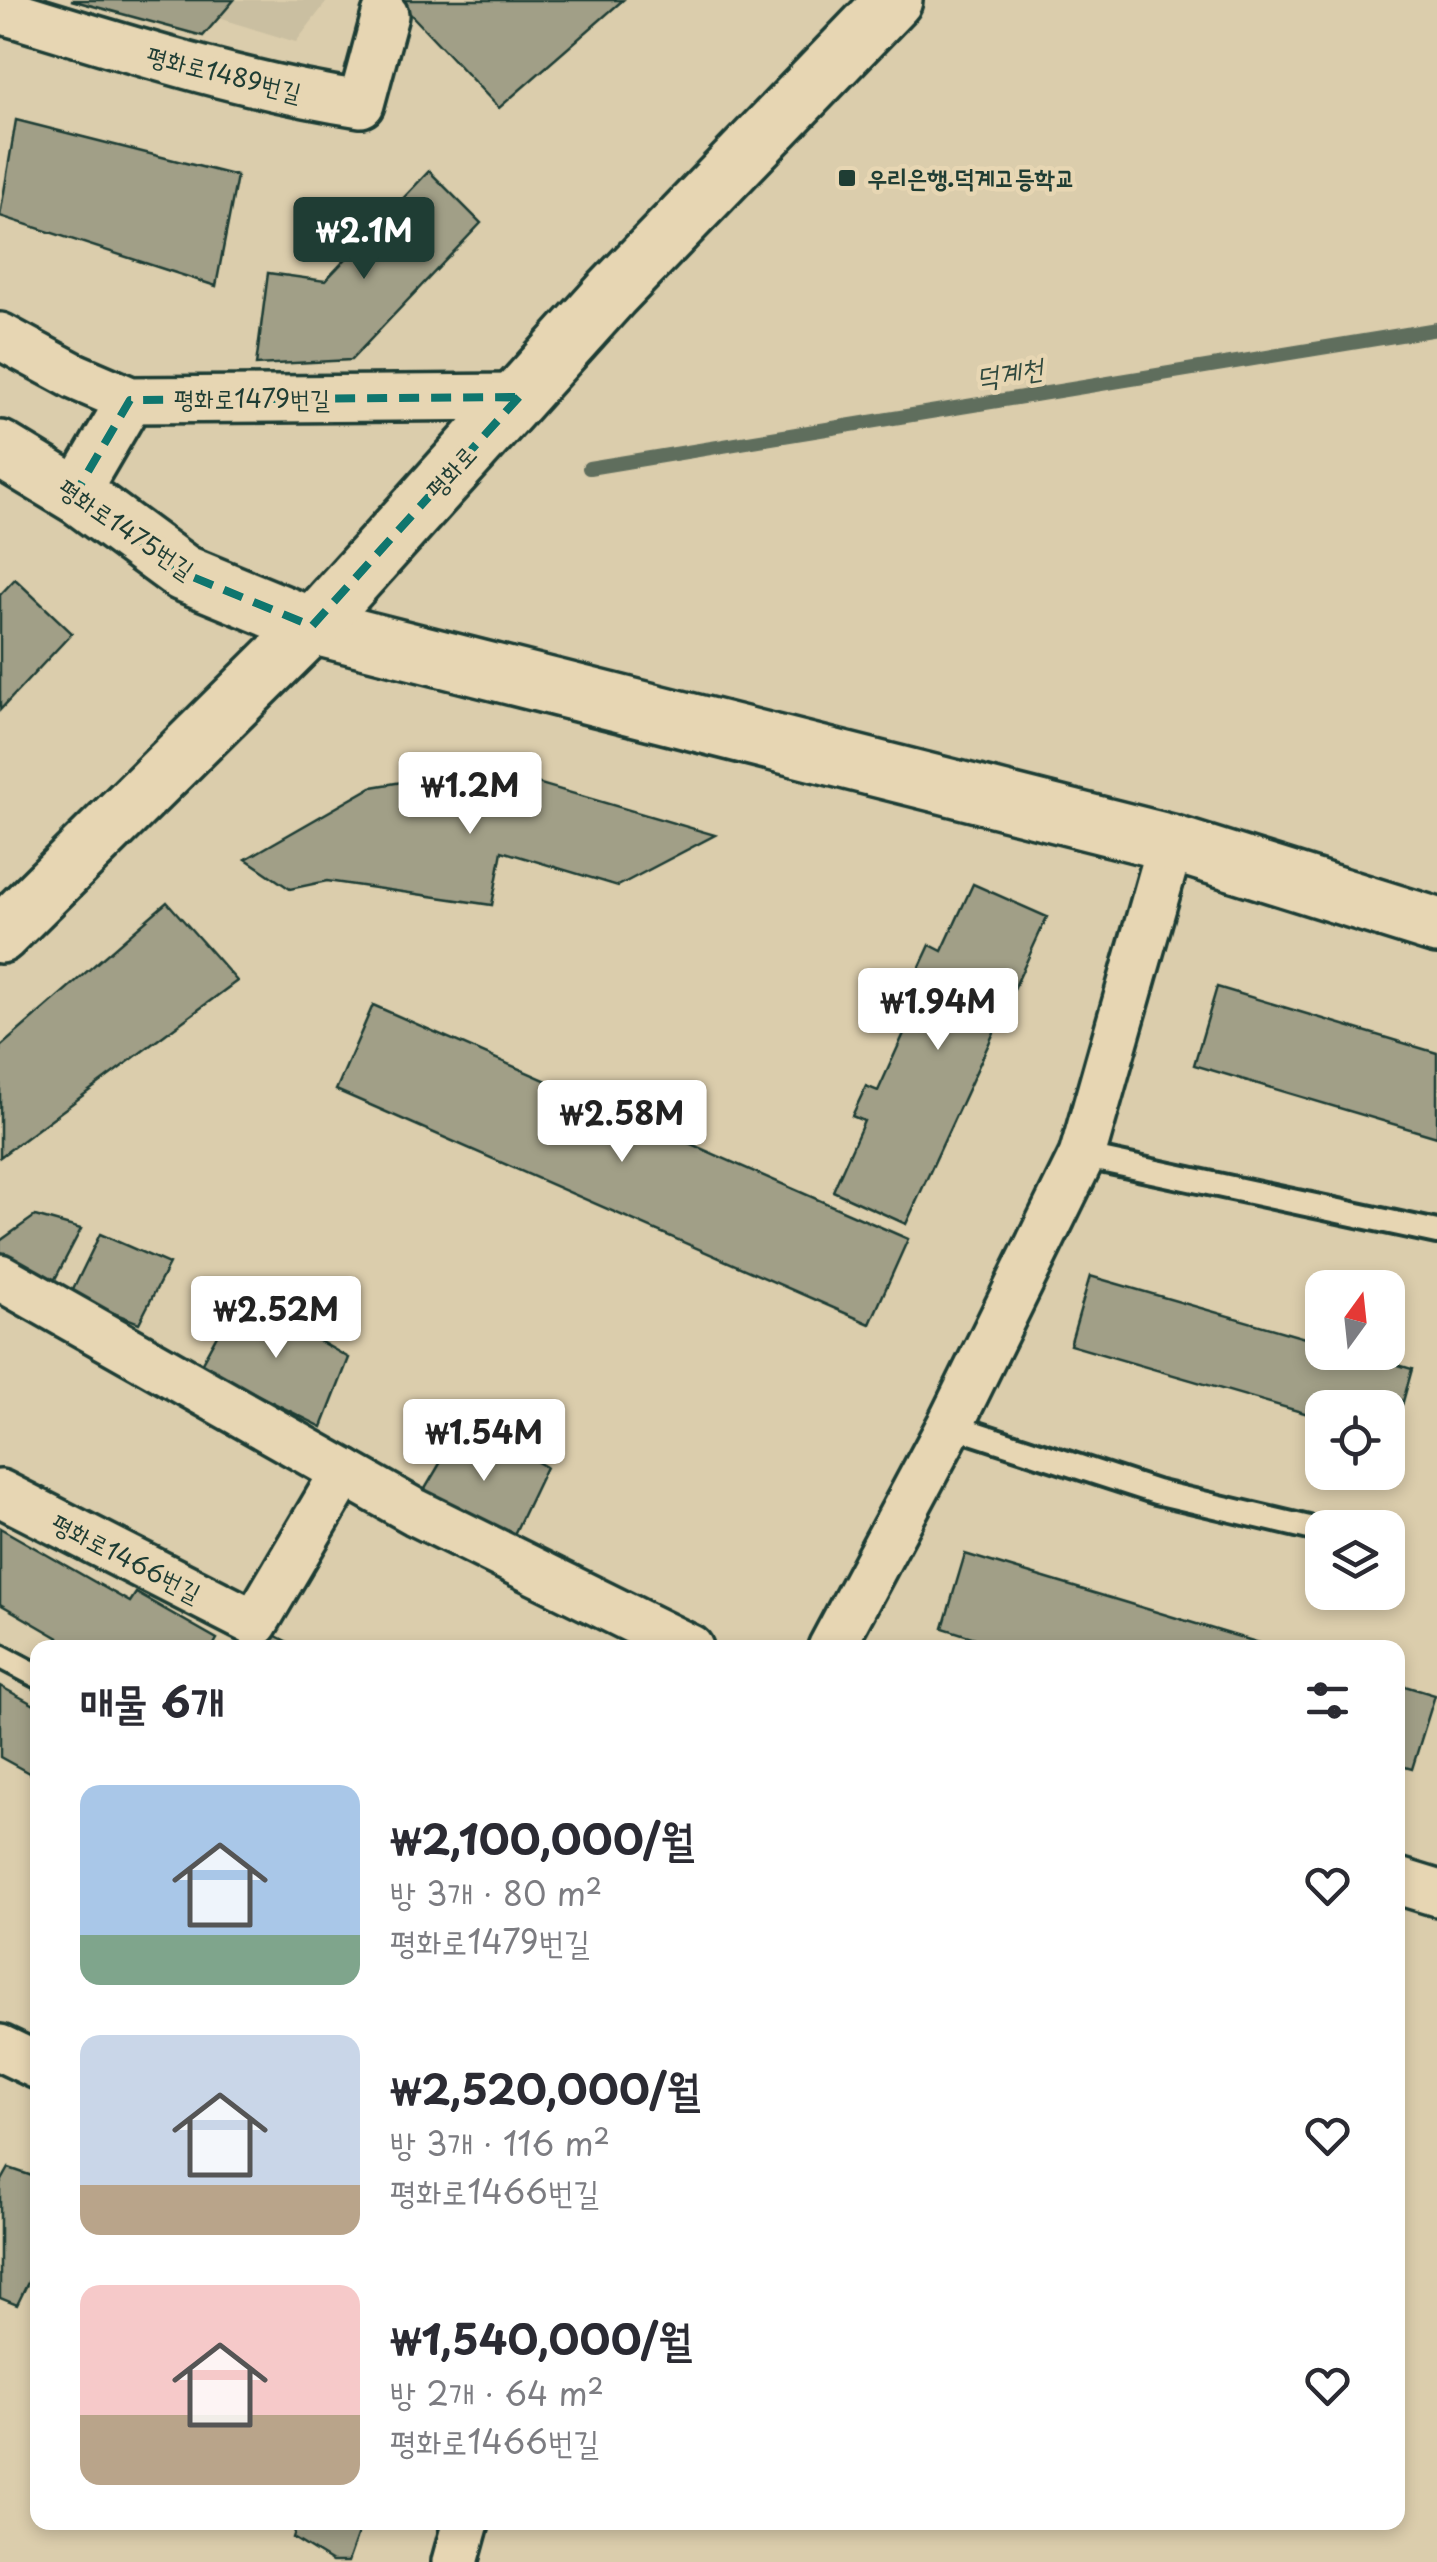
<!DOCTYPE html>
<html lang="ko">
<head>
<meta charset="utf-8">
<style>
	:root { --surface:#fff; --page:#f2f2f3; --text:#2b2b33; --muted:#7c7c81; --accent:#1f3d34 }
	body { margin:0; font-family:"Playpen Sans","Poor Story",sans-serif; background:var(--page); color:var(--text); height:100vh; display:flex; flex-direction:column; font-size:38px; white-space:nowrap }
	* { box-sizing:border-box; margin:0 }
	p { font-size:32px; color:var(--muted) }
	.icon { flex:none; width:55px; height:55px; fill:none; stroke:currentColor; stroke-width:2; stroke-linecap:round; stroke-linejoin:round }
	.map { position:relative; flex:1; overflow:hidden }
	.panel { position:absolute; left:30px; top:1640px; width:1375px; height:890px; display:flex; flex-direction:column; background:var(--surface); border-radius:20px; box-shadow:0 5px 15px #0003 }
	.panel>* { flex:none }
	.needle { width:65px; rotate:15deg }
	.fabs { position:absolute; left:1305px; top:1270px; display:grid; gap:20px }
	.fabs a { display:grid; place-items:center; width:100px; height:100px; border-radius:20px; background:var(--surface); box-shadow:0 5px 15px #0003; font-size:50px }
	.price { position:absolute; translate:-50% -85px; padding:0 22px; border-radius:10px; background:#fff; color:#222; font-size:32px; line-height:65px; filter:drop-shadow(0 2px 5px #0008) }
	.price::after { content:''; position:absolute; left:50%; top:60px; width:30px; height:22px; margin-left:-15px; background:inherit; clip-path:polygon(0 0,100% 0,50% 100%) }
	.price.active { background:var(--accent); color:#fff }
	ul { padding:0; list-style:none }
	li { display:flex; align-items:center; gap:30px; height:250px; padding:0 50px }
	li span { display:grid; place-items:center; flex:none; width:280px; height:200px; border-radius:20px; color:#555 }
	li>.icon { margin-inline-start:auto }
	span .icon { width:120px; height:120px; fill:#fffc; stroke-width:1 }
	li b { font-size:42px }
	h2 { display:flex; justify-content:space-between; align-items:center; height:120px; padding:0 50px; font-size:42px }
	.map>svg:first-child { display:block }
	.built { fill:#cabfa1 }
	.lines { fill:none; stroke-linecap:round; stroke-linejoin:round }
	.stream { stroke:#5f6e5d; stroke-width:14 }
	.building { fill:#a19f87; stroke:#1f3d34; stroke-width:2.5 }
	.lane-casing { stroke:#1f3d34; stroke-width:30 }
	.street-casing { stroke:#1f3d34; stroke-width:52 }
	.secondary-casing { stroke:#1f3d34; stroke-width:62 }
	.lane { stroke:#e7d6b3; stroke-width:22 }
	.street { stroke:#e7d6b3; stroke-width:45 }
	.secondary { stroke:#e7d6b3; stroke-width:55 }
	.marked { fill:none; stroke:#0f766e; stroke-width:8; stroke-dasharray:20 12; stroke-linejoin:round }
	.poi-dot { fill:#1f3d34; stroke:#e7d6b3; stroke-width:4 }
	.labels { text-anchor:middle; stroke-width:9; stroke-linejoin:round; paint-order:stroke }
	.street-label { font-size:25px; fill:#1f3d34; stroke:#e7d6b3 }
	.poi-label { font-size:25px; font-weight:bold; fill:#1f3d34; stroke:#e7d6b3; text-anchor:start }
	.water-label { font-size:28px; font-style:italic; fill:#2f493e; stroke:#e7d6b3 }
</style>
</head>
<body>
<div class="map">
<svg width="1437" height="2562" viewBox="0 0 1437 2562">
	<rect width="100%" height="100%" fill="#dbcdac"/>
	<filter id="ink" filterUnits="userSpaceOnUse"><feTurbulence type="fractalNoise" baseFrequency=".01" numOctaves="2"/><feDisplacementMap in="SourceGraphic" scale="20" xChannelSelector="R" yChannelSelector="G"/><feConvolveMatrix kernelMatrix="1 2 1 2 8 2 1 2 1" color-interpolation-filters="sRGB"/></filter>
	<g filter="url(#ink)">
		<polygon class="built" points="159,0 328,0 296,42"/>
		<g class="lines">
			<polyline class="stream" points="589,468 1437,329"/>
		</g>
		<g class="building">
			<polygon points="71,0 234,0 203,36"/>
			<polygon points="406,0 623,0 499,108 401,4"/>
			<polygon points="16,120 237,176 216,286 0,216"/>
			<polygon points="429,171 481,223 351,360 256,365 268,273 325,281"/>
			<polygon points="15,579 72,633 0,710 0,595"/>
			<polygon points="486,768 715,835 618,886 502,851 492,905 327,881 290,889 246,859 372,787"/>
			<polygon points="973,884 1047,917 906,1224 833,1191 864,1121 852,1116 866,1086 878,1091 929,978 917,973 930,945 942,951"/>
			<polygon points="167,902 237,981 0,1157 0,1047"/>
			<polygon points="1217,987 1437,1053 1437,1137 1194,1065"/>
			<polygon points="373,1005 908,1239 870,1324 336,1090"/>
			<polygon points="35,1216 81,1229 54,1281 0,1252 0,1241"/>
			<polygon points="100,1234 169,1264 139,1323 70,1296"/>
			<polygon points="1090,1276 1322,1343 1322,1352 1355,1352 1412,1369 1393,1438 1388,1436 1388,1408 1322,1408 1322,1418 1070,1345"/>
			<polygon points="239,1295 349,1358 322,1427 200,1366"/>
			<polygon points="465,1421 546,1467 508,1547 419,1499"/>
			<polygon points="0,1528 130,1602 136,1593 217,1639 212,1648 76,1648 0,1604"/>
			<polygon points="965,1554 1276,1648 1007,1648 943,1628"/>
			<polygon points="264,1630 300,1648 255,1648"/>
			<polygon points="1398,1684 1435,1695 1412,1769 1398,1765"/>
			<polygon points="0,1686 38,1707 38,1778 0,1757"/>
			<polygon points="9,2168 38,2178 38,2262 17,2305 0,2298 0,2184"/>
			<polygon points="298,2522 362,2522 348,2562 332,2562 293,2538"/>
		</g>
		<g class="lines">
			<g class="lane-casing">
				<g id="lane">
					<polyline points="1082,1156 1437,1232"/>
					<polyline points="950,1425 1156,1492 1322,1531"/>
					<polyline points="0,1656 38,1676"/>
				</g>
			</g>
			<g class="street-casing">
				<g id="street">
					<path d="M 0,10 C 119,46 238,85 361,104 L 385,15"/>
					<polyline points="0,336 74,376 130,400 519,397"/>
					<polyline points="75,494 130,400"/>
					<polyline points="0,1277 415,1512 690,1648"/>
					<polyline points="0,1493 255,1623 344,1472"/>
					<polyline points="831,1648 950,1425 1082,1156 1171,843"/>
					<polyline points="1398,1881 1437,1893"/>
					<polyline points="0,2048 38,2066"/>
					<polyline points="455,2562 466,2522"/>
				</g>
			</g>
			<g class="secondary-casing">
				<g id="secondary">
					<polyline points="0,449 81,498 183,573 312,626 1171,843 1437,926"/>
					<polyline points="0,935 312,626 611,294 894,0"/>
				</g>
			</g>
			<use href="#lane" class="lane"/>
			<use href="#street" class="street"/>
			<use href="#secondary" class="secondary"/>
		</g>
	</g>
	<path class="marked" d="M 519,397 L 312,626 L 183,573 L 75,494 L 130,400 Z"/>
	<rect class="poi-dot" x="837" y="168" width="20" height="20" rx="5"/>
	<g class="labels">
		<g class="street-label">
			<text transform="translate(224 74) rotate(14)" y="9">평화로1489번길</text>
			<text x="252" y="408">평화로1479번길</text>
			<text transform="translate(451 472) rotate(-48)" y="9">평화로</text>
			<text transform="translate(126 529) rotate(34)" y="9">평화로1475번길</text>
			<text transform="translate(126 1558) rotate(27)" y="9">평화로1466번길</text>
		</g>
		<g class="poi-label">
			<text x="867" y="187">우리은행.덕계고등학교</text>
		</g>
		<g class="water-label">
			<text transform="translate(1009 373) rotate(-9)" y="10">덕계천</text>
		</g>
	</g>
</svg>
<div class="fabs">
<a><svg class="needle" viewBox="-14 -14 28 28"><path d="M0-13l5 13h-10z" fill="#e53935"/><path d="M0 13l5-13h-10z" fill="#7c7c81"/></svg></a>
<a><svg class="icon" aria-label="locate" viewBox="0 0 24 24"><circle cx="12" cy="12" r="6"/><path d="M12 2v4M12 18v4M2 12h4M18 12h4"/></svg></a>
<a><svg class="icon" aria-label="layers" viewBox="0 0 24 24"><path d="M12 4l9 5-9 5-9-5zM3 14l9 5 9-5"/></svg></a>
</div>
<b class="price active" style="left:364px;top:282px">₩2.1M</b>
<b class="price" style="left:470px;top:837px">₩1.2M</b>
<b class="price" style="left:938px;top:1053px">₩1.94M</b>
<b class="price" style="left:622px;top:1165px">₩2.58M</b>
<b class="price" style="left:276px;top:1361px">₩2.52M</b>
<b class="price" style="left:484px;top:1484px">₩1.54M</b>
<section class="panel">
<h2>매물 6개<svg class="icon" aria-label="filters" viewBox="0 0 24 24"><path d="M4 7h16M4 17h16"/><circle cx="9" cy="7" r="2"/><circle cx="15" cy="17" r="2"/></svg></h2>
<ul>
<li><span style="background:linear-gradient(#a9c7e8 75%,#7fa58c 0)"><svg class="icon" aria-label="home" viewBox="0 0 24 24"><path d="M3 11l9-7 9 7M6 9v11h12V9"/></svg></span><div><b>₩2,100,000/월</b><p>방 3개 · 80 m²</p><p>평화로1479번길</p></div><svg class="icon" aria-label="heart" viewBox="0 0 24 24"><path d="M12 20l-8-8c-3-5 5-10 8-4 3-6 11-1 8 4z"/></svg></li>
<li><span style="background:linear-gradient(#c9d6e8 75%,#b9a48a 0)"><svg class="icon" aria-label="home" viewBox="0 0 24 24"><path d="M3 11l9-7 9 7M6 9v11h12V9"/></svg></span><div><b>₩2,520,000/월</b><p>방 3개 · 116 m²</p><p>평화로1466번길</p></div><svg class="icon" aria-label="heart" viewBox="0 0 24 24"><path d="M12 20l-8-8c-3-5 5-10 8-4 3-6 11-1 8 4z"/></svg></li>
<li><span style="background:linear-gradient(#f6c9c9 65%,#b9a48a 0)"><svg class="icon" aria-label="home" viewBox="0 0 24 24"><path d="M3 11l9-7 9 7M6 9v11h12V9"/></svg></span><div><b>₩1,540,000/월</b><p>방 2개 · 64 m²</p><p>평화로1466번길</p></div><svg class="icon" aria-label="heart" viewBox="0 0 24 24"><path d="M12 20l-8-8c-3-5 5-10 8-4 3-6 11-1 8 4z"/></svg></li>
</ul>
</section>
</div>
</body>
</html>
